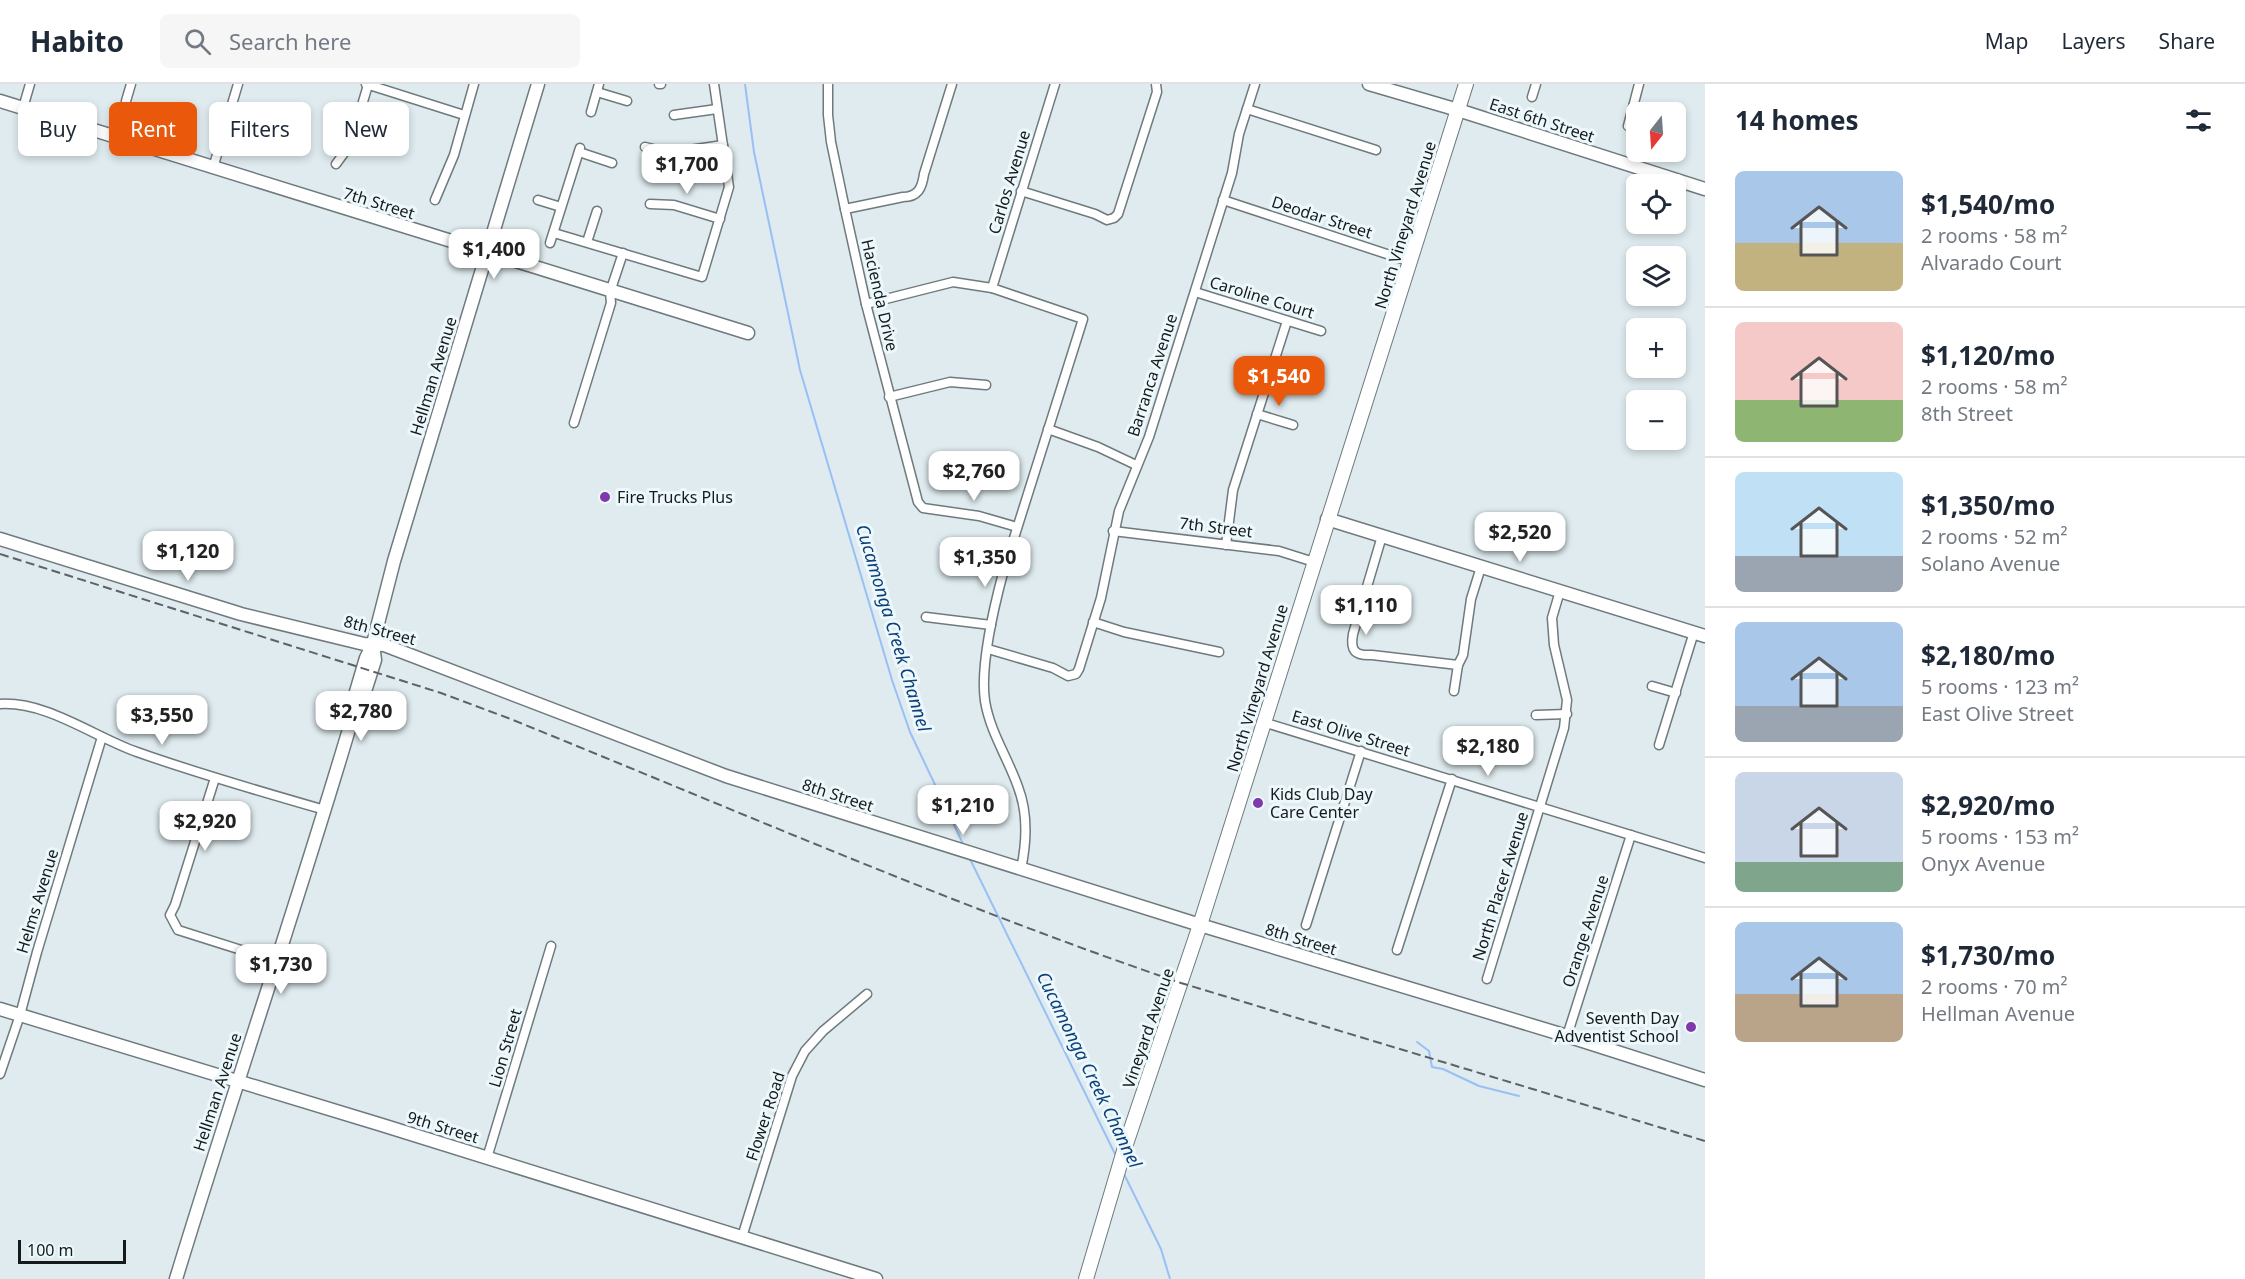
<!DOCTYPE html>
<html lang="en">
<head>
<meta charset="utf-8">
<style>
	:root { --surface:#fff; --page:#f6f6f7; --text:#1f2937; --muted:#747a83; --line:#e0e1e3; --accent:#ea580c }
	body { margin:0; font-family:"Noto Sans",sans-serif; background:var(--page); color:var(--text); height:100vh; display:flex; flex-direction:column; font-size:22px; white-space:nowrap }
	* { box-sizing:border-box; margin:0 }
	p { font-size:20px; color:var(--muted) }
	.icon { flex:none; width:33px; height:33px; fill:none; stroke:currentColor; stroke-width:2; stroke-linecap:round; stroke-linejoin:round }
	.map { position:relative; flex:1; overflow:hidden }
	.details { display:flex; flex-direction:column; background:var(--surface); width:540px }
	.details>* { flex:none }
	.guide { position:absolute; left:18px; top:18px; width:570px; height:54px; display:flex; gap:12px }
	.needle { width:39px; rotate:197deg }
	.fabs { position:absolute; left:1626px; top:18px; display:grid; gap:12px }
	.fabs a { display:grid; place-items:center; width:60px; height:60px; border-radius:9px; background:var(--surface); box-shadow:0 3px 9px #0003; font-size:30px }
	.scale { position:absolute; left:18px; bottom:15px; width:108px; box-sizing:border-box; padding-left:6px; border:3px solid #161a1b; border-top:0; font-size:16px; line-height:21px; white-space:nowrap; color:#161a1b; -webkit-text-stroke:4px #ecf8fc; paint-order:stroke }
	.price { position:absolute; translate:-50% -51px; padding:0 14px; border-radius:12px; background:#fff; color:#222; font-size:20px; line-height:39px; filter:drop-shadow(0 2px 3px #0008) }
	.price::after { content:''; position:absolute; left:50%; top:36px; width:18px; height:14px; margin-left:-9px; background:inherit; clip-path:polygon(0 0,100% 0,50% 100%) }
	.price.selected { background:var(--accent); color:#fff }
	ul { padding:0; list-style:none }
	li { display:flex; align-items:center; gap:18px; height:150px; padding:0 30px }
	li+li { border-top:2px solid var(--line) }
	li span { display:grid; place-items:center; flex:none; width:168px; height:120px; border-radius:9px; color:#555 }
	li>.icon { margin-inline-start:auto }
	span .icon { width:72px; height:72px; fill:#fffc; stroke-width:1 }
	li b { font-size:26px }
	h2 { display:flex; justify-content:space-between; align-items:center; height:72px; padding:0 30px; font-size:26px }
	.pill { padding:0 21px; border-radius:9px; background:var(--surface); box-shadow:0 3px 9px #0003; font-size:21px; line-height:54px }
	.pill.selected { background:var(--accent); color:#fff }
	header { display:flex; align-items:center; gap:36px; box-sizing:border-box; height:84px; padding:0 30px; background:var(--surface); border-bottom:2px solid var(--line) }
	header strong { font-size:28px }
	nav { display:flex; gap:33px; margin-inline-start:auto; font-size:21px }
	.search { width:420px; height:54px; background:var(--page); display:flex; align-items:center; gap:15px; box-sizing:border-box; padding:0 21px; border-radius:9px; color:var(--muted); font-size:22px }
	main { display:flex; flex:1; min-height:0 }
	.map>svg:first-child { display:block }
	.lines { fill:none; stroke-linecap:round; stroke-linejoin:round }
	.stream { stroke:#98c0f4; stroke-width:2 }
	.street-casing { stroke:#6f7a7d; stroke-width:11 }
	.secondary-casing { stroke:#6f7a7d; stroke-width:15 }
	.primary-casing { stroke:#6f7a7d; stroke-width:16 }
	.street { stroke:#fff; stroke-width:8 }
	.secondary { stroke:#fff; stroke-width:12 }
	.primary { stroke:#fff; stroke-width:14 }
	.rail { stroke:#5c6265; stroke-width:2; stroke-dasharray:9 4.5; stroke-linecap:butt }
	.poi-dot { fill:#8038aa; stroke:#ecf8fc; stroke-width:2 }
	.labels { text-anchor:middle; stroke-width:6; stroke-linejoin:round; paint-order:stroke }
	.street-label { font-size:16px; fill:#161a1b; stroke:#ecf8fc }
	.poi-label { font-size:16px; fill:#161a1b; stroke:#ecf8fc; text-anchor:start }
	.water-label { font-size:18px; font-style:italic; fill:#0d3f78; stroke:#ecf8fc }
</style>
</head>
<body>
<header>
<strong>Habito</strong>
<div class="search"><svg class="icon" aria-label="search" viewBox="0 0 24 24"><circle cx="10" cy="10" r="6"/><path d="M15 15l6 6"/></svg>Search here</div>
<nav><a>Map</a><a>Layers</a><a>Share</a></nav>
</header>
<main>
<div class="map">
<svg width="1705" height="1195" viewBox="0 0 1705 1195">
	<rect width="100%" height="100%" fill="#dfebef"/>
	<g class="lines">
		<g class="stream">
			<polyline points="745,0 754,68 800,286 892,596 910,648 964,762"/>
			<polyline points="969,773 1116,1072"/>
			<polyline points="1417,958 1429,967 1432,983 1443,985 1479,1002 1519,1012"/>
			<polyline points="1123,1088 1161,1165 1170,1195"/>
		</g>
		<g class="street-casing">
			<g id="street">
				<polyline points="366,0 464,31"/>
				<polyline points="659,0 661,0"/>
				<polyline points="828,0 828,31 831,58 845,125 866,220 918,418 923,424 979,432 1017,443"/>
				<polyline points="597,8 627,17"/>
				<polyline points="1532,13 1536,0"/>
				<polyline points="126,17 131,0"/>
				<polyline points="23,24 30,0"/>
				<polyline points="1247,25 1376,66"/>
				<polyline points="591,28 599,0"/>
				<polyline points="674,31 717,25"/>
				<polyline points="1628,42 1639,0"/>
				<polyline points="645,63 669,69 723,61"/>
				<polyline points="579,68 612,79"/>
				<polyline points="336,80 350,61 368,1"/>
				<polyline points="213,84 238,0"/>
				<polyline points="1021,107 1095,130 1107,136 1114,134 1118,130 1157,8 1156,0"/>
				<polyline points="435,116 454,71 474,0"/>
				<polyline points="538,116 561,123"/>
				<polyline points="1223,116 1411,178"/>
				<polyline points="650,120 674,121 720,135"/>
				<path d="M 845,125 L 903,113 C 918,113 922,104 924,90 L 952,0"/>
				<polyline points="554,149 702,193 729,103 714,0"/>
				<polyline points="587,158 597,127"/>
				<polyline points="550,159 580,64"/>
				<polyline points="992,204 1055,0"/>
				<polyline points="1195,208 1321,247"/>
				<path d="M 866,220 L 953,198 L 992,204 L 1083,235 L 1003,489 C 994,523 980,583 985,617 C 990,648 1008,674 1018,703 C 1028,729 1027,757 1021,785"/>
				<polyline points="889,313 950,298 986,301"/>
				<polyline points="1257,330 1293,341"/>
				<polyline points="574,339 611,219 610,208 623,169"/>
				<polyline points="1048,345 1098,363 1136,381"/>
				<polyline points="1113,447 1279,467 1314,478"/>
				<path d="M 1382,452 L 1353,550 C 1350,567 1355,572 1372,571 L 1458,581"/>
				<polyline points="1226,461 1233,406 1287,237"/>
				<polyline points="926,533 991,541"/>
				<polyline points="1093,538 1124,548 1219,568"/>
				<polyline points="988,565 1053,584 1068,592 1076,590 1079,585 1101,514 1119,427 1149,353 1232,89 1239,50 1255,0"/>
				<polyline points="1652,602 1676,609"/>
				<polyline points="1454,607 1458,581 1463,571 1471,515 1481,483"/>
				<path d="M 0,620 C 47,617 94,653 137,668 C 199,690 262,708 325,726"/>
				<polyline points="1536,631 1567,630"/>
				<polyline points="1263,638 1705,774"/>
				<polyline points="1659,661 1694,548"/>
				<polyline points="215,694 175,821 170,831 178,846 276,877"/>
				<polyline points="1306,841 1361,667"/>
				<polyline points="1397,866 1452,695"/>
				<polyline points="1487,895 1564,644 1567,616 1554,561 1552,534 1560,507"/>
				<polyline points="1567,952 1631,751"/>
				<polyline points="0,990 20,931 37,868 102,653"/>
				<polyline points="487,1074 551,862"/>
				<polyline points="742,1153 792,992 805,967 823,947 867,910"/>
			</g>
		</g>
		<g class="secondary-casing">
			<g id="secondary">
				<polyline points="1369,0 1458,26 1705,105"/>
				<polyline points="0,17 748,249"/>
				<polyline points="1327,435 1705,552"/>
				<polyline points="0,455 241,530 364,560 384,561 726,692 1200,841 1567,952 1705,996"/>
				<polyline points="358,622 361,620 375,576 373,560 375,551 394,477 538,0"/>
				<polyline points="0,925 382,1041 876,1195"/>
				<path d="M 176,1195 C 234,1004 299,816 355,625 L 353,618 L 366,574 L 373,560"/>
			</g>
		</g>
		<g class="primary-casing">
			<polyline id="primary" points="1086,1195 1126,1060 1200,841 1466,0"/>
		</g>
		<use href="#street" class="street"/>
		<use href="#secondary" class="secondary"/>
		<use href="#primary" class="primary"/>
		<path class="rail" d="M 0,470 L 441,609 L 508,634 C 731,724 952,821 1181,899 L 1705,1057"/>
	</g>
	<g class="poi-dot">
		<circle cx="605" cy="413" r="6"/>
		<circle cx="1258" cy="719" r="6"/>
		<circle cx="1691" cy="943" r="6"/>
	</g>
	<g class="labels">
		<g class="street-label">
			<text transform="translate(1542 36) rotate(18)" y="6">East 6th Street</text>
			<text transform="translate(1009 98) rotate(-73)" y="6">Carlos Avenue</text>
			<text transform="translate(379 119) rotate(17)" y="6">7th Street</text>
			<text transform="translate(1322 133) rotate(18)" y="6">Deodar Street</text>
			<text transform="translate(1405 141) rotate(-73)" y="6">North Vineyard Avenue</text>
			<text transform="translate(880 211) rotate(77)" y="6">Hacienda Drive</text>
			<text transform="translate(1262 213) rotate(17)" y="6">Caroline Court</text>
			<text transform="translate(1152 291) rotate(-72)" y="6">Barranca Avenue</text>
			<text transform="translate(433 292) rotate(-73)" y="6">Hellman Avenue</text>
			<text transform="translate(1216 443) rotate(7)" y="6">7th Street</text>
			<text transform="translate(380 546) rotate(15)" y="6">8th Street</text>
			<text transform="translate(1257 604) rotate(-73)" y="6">North Vineyard Avenue</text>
			<text transform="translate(1351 649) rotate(17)" y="6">East Olive Street</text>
			<text transform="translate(838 711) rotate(18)" y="6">8th Street</text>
			<text transform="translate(1500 802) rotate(-73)" y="6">North Placer Avenue</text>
			<text transform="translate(37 817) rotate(-73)" y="6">Helms Avenue</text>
			<text transform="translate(1585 847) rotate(-72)" y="6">Orange Avenue</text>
			<text transform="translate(1301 855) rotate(17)" y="6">8th Street</text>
			<text transform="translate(1148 944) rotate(-71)" y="6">Vineyard Avenue</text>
			<text transform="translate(505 964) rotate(-74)" y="6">Lion Street</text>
			<text transform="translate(217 1008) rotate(-72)" y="6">Hellman Avenue</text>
			<text transform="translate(765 1032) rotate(-72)" y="6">Flower Road</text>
			<text transform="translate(443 1043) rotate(17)" y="6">9th Street</text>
		</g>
		<g class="poi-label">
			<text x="617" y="419">Fire Trucks Plus</text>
			<text x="1270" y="716">Kids Club Day<tspan x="1270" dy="18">Care Center</tspan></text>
			<text x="1679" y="940" text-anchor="end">Seventh Day<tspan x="1679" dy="18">Adventist School</tspan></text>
		</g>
		<g class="water-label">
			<text transform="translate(893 544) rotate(73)" y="6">Cucamonga Creek Channel</text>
			<text transform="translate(1089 986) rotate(64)" y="6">Cucamonga Creek Channel</text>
		</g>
	</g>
</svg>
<div class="fabs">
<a><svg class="needle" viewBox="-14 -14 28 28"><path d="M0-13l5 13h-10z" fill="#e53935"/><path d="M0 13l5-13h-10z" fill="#747a83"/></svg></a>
<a><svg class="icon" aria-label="locate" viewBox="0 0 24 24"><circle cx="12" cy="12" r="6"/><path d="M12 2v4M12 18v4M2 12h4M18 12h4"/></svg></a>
<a><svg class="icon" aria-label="layers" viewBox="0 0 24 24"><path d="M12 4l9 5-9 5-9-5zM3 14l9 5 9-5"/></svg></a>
<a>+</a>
<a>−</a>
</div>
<div class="scale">100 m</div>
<b class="price" style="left:687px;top:111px">$1,700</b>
<b class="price" style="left:494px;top:196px">$1,400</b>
<b class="price selected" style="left:1279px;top:323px">$1,540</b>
<b class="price" style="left:974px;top:418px">$2,760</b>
<b class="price" style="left:1520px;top:479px">$2,520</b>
<b class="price" style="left:188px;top:498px">$1,120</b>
<b class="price" style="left:985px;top:504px">$1,350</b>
<b class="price" style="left:1366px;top:552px">$1,110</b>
<b class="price" style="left:361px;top:658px">$2,780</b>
<b class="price" style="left:162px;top:662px">$3,550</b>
<b class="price" style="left:1488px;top:693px">$2,180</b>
<b class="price" style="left:963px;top:752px">$1,210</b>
<b class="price" style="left:205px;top:768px">$2,920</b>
<b class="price" style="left:281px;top:911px">$1,730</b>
<div class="guide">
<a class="pill">Buy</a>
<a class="pill selected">Rent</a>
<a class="pill">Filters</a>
<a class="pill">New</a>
</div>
</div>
<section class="details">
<h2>14 homes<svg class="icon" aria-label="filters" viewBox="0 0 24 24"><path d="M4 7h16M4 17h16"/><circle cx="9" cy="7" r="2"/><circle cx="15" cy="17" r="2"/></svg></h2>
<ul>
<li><span style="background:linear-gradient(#a9c7e8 60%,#c2b280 0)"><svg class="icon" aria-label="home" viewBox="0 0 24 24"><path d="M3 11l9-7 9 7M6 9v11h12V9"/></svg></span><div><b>$1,540/mo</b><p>2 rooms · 58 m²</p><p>Alvarado Court</p></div></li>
<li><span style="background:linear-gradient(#f6c9c9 65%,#8fb573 0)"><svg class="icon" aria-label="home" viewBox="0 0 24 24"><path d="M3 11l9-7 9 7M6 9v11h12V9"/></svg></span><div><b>$1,120/mo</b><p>2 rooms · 58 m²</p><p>8th Street</p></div></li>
<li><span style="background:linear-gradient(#bfe0f5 70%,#9aa5b1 0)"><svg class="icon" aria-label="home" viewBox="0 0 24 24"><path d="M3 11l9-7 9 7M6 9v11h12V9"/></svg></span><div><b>$1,350/mo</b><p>2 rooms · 52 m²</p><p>Solano Avenue</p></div></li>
<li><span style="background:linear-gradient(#a9c7e8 70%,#9aa5b1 0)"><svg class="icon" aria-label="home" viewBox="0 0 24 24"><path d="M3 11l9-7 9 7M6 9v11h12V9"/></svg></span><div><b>$2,180/mo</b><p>5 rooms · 123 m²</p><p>East Olive Street</p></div></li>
<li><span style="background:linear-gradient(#c9d6e8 75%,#7fa58c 0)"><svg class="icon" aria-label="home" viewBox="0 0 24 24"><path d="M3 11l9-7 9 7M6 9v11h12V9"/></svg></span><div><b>$2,920/mo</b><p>5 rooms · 153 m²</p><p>Onyx Avenue</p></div></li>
<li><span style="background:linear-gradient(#a9c7e8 60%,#b9a48a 0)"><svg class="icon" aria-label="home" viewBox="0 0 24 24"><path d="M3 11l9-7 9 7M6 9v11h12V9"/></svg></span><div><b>$1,730/mo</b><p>2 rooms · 70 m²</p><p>Hellman Avenue</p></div></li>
</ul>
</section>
</main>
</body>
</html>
